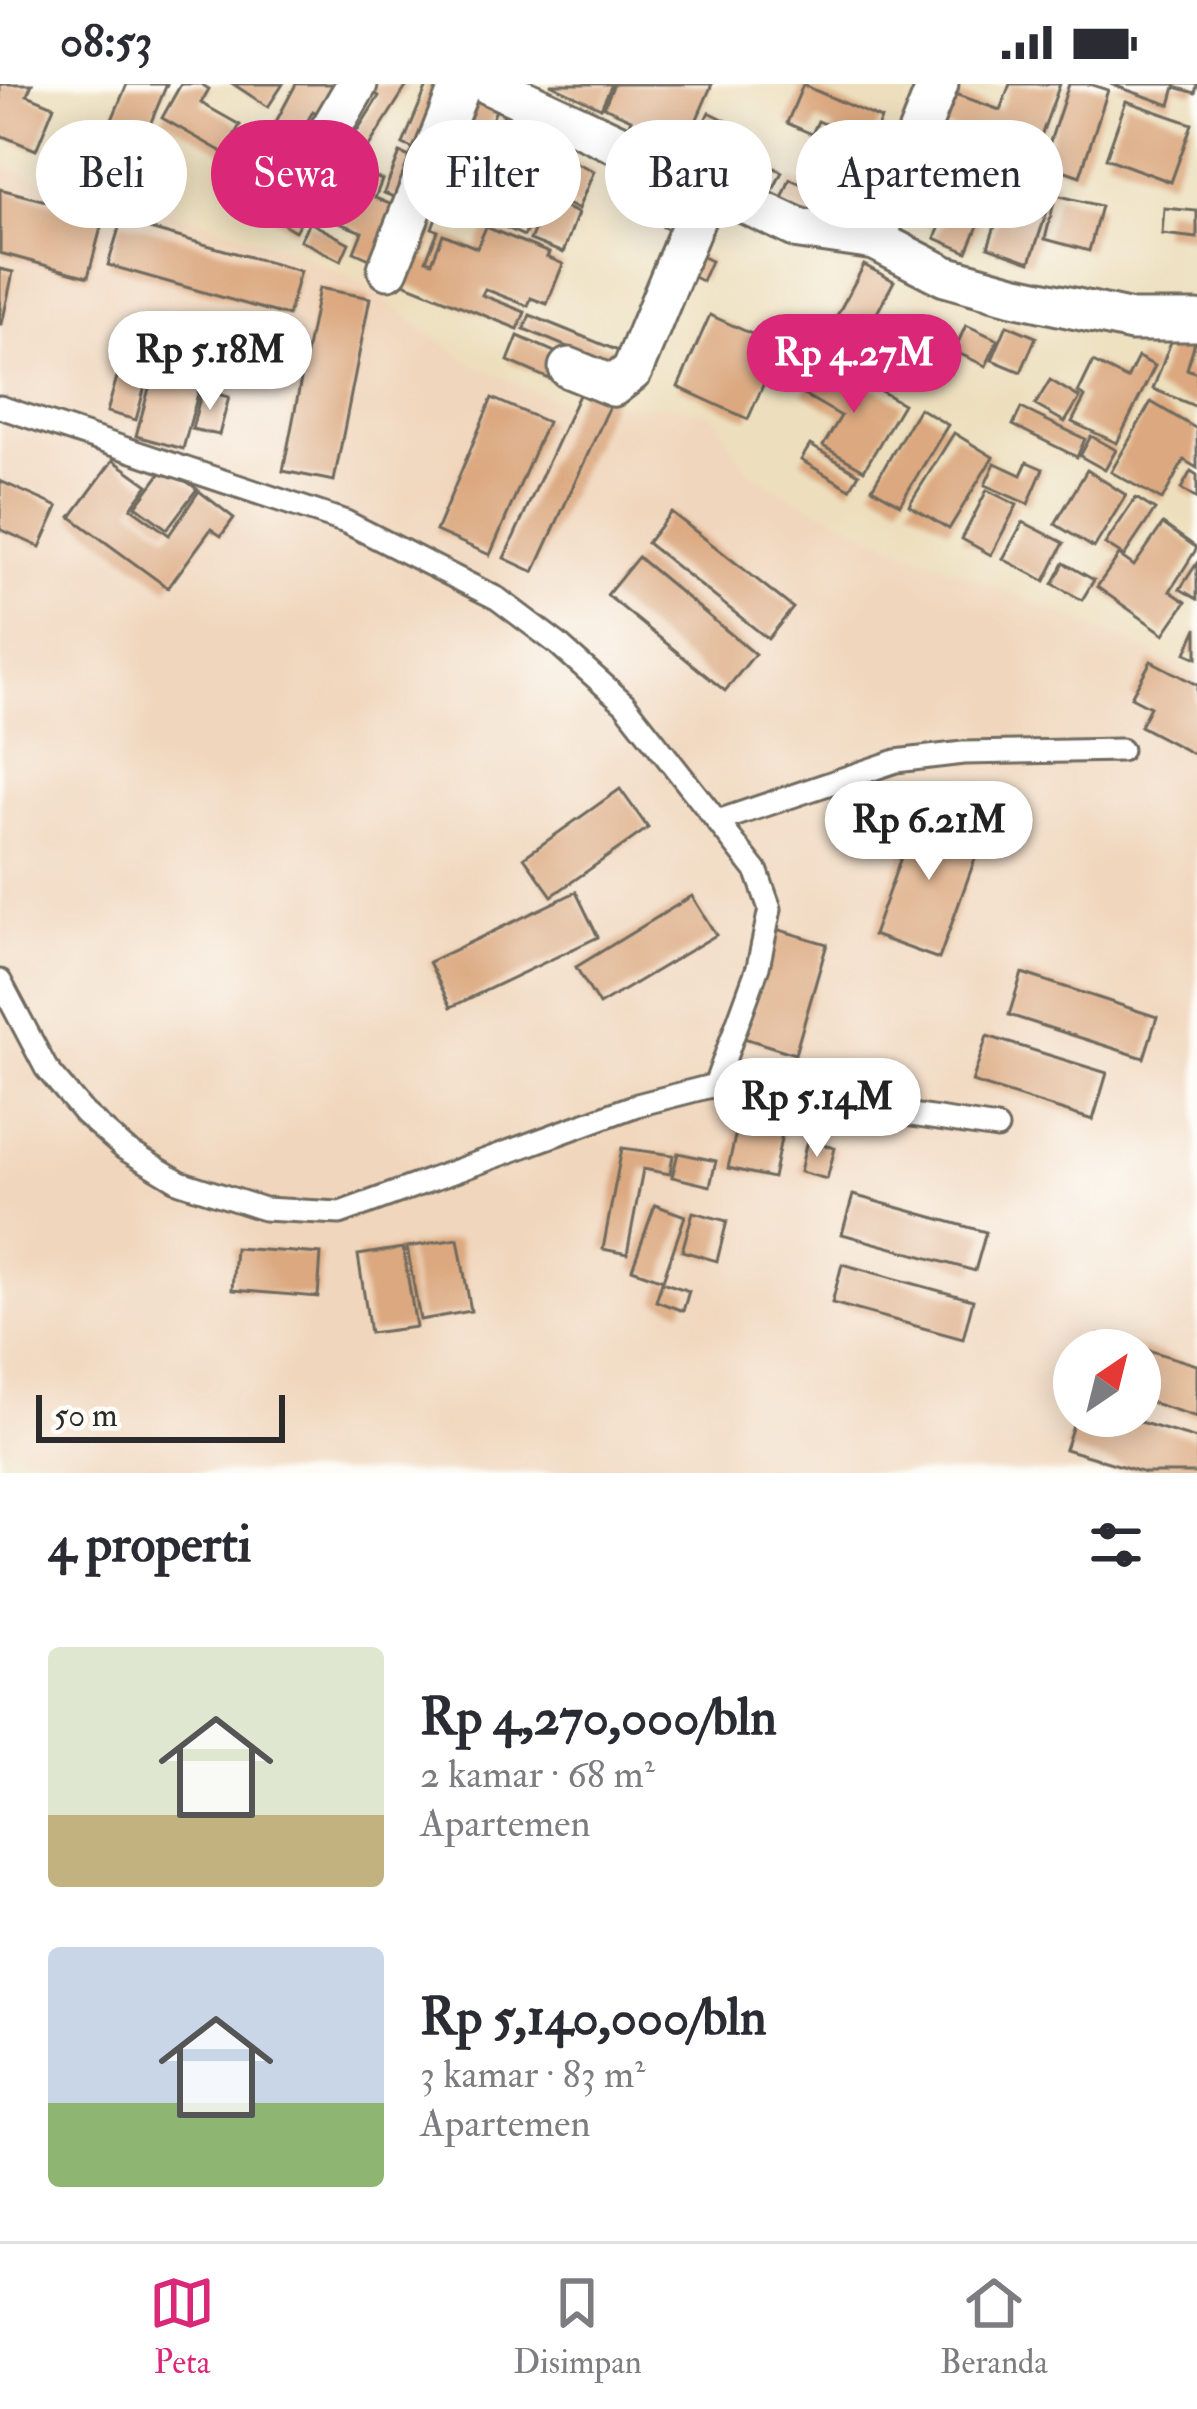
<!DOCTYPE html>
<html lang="id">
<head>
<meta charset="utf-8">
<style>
	:root { --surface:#fff; --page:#f7f7f7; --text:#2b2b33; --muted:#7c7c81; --line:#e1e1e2; --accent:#db2777 }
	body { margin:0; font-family:"IM FELL Double Pica",serif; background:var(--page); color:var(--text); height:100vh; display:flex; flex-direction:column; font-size:45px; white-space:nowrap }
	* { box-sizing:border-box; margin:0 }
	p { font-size:39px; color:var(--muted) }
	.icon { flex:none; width:66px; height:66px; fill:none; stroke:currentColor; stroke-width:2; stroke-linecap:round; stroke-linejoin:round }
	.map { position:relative; height:1389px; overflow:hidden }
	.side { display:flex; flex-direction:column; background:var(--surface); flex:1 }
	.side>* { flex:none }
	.hud { position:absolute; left:36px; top:36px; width:1125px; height:108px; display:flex; gap:24px }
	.needle { width:78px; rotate:35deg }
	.controls { position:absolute; left:1053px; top:1245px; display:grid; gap:24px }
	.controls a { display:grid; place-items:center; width:108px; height:108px; border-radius:50%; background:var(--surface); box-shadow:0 6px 30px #0003; font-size:60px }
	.scale { position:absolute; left:36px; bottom:30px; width:249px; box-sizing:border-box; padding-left:12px; border:6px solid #2b2b2b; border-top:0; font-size:33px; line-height:42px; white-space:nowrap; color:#2b2b2b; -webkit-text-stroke:9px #fdfcf7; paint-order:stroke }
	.price { position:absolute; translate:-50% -102px; padding:0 27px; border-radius:42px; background:#fff; color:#222; font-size:39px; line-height:78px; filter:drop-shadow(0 3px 6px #0008) }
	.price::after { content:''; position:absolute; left:50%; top:72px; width:36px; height:27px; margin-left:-18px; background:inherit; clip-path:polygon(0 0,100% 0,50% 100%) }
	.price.on { background:var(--accent); color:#fff }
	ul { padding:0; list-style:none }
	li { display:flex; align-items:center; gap:36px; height:300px; padding:0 48px }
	li span { display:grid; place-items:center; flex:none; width:336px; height:240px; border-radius:12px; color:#555 }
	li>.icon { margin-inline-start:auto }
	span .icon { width:144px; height:144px; fill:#fffc; stroke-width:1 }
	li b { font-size:51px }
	h2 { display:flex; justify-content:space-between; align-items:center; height:144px; padding:0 48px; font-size:51px }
	.chip { padding:0 42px; border-radius:54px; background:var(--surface); box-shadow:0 6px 30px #0003; font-size:42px; line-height:108px }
	.chip.on { background:var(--accent); color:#fff }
	.status { display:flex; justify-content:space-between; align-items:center; height:84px; padding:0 60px; background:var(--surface); direction:ltr }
	.status svg { height:33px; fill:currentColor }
	.menu { display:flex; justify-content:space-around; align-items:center; height:168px; border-top:3px solid var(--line); background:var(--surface); font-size:33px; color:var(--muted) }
	.menu a { display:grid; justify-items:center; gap:6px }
	.menu .on { color:var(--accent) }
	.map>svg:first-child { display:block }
	.built { fill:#f0d6bc; fill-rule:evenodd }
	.building { fill:#dba87f }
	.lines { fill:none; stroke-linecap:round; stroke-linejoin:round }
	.service-casing { stroke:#6f6a5e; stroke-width:27 }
	.minor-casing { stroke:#6f6a5e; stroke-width:45 }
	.service { stroke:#fff; stroke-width:21 }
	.minor { stroke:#fff; stroke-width:39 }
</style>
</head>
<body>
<div class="status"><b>08:53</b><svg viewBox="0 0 49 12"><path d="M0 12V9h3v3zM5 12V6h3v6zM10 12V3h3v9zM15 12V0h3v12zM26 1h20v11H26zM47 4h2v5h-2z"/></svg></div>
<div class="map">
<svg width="1197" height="1389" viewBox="0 0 1197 1389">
	<rect width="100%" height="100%" fill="#fdfcf7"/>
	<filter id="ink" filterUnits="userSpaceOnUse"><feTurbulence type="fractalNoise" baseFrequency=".00833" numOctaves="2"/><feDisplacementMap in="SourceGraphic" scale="24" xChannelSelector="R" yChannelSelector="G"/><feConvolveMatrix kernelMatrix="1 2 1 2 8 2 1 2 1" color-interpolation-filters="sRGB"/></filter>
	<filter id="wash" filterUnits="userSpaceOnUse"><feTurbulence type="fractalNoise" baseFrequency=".004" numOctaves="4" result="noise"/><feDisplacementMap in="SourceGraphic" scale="48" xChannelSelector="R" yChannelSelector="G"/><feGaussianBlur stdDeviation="2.7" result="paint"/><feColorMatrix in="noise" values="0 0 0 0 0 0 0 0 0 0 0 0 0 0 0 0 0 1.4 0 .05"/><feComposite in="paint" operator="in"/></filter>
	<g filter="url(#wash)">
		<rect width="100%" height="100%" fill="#eddfbd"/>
		<path class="built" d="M 0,80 L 60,104 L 131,112 L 290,166 L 362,199 L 469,278 L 571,323 L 666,320 L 715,332 L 747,385 L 775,404 L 872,451 L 1127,557 L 1197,591 L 1197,1389 L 140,1389 L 0,1365 ZM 1074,1266 L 1140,1266 L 1140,1332 L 1074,1332 Z"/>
		<g id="blocks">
			<g class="building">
				<polygon points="0,0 32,0 27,11 54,22 36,66 0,51"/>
				<polygon points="127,0 167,0 143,57 109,43"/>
				<polygon points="181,0 201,0 209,5 201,19 240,41 224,69 162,34"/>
				<polygon points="233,0 283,0 268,23"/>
				<polygon points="296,0 339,0 321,32 313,27 285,77 314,94 303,112 252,83"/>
				<polygon points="360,0 408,0 328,127 313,117 379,12"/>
				<polygon points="428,0 458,0 428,71 403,60"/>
				<polygon points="550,0 612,0 601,24"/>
				<polygon points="614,0 712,0 684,65 629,40 631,35 604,23"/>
				<polygon points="1010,0 1060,0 1033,74 929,37 941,5 1000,26"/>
				<polygon points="1069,0 1089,0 1108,6 1080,92 1043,79"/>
				<polygon points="1110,0 1197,0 1197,2 1195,9 1175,3 1170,21"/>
				<polygon points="803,1 881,35 860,82 825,66 834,44 818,37 812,50 787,39"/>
				<polygon points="475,8 499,19 485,52 493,56 506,26 524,34 498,97 485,92 491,80 451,64"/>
				<polygon points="1126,17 1192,40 1171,98 1106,74"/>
				<polygon points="709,28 737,42 713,91 685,78"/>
				<polygon points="920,54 962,72 932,143 890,125"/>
				<polygon points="745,68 782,88 771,110 733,90"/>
				<polygon points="400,69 420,77 403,117 384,109"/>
				<polygon points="563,73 594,87 578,125 546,111"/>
				<polygon points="968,78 999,92 967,168 935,154"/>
				<polygon points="513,79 546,95 529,131 495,115"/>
				<polygon points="1015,83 1057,98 1030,178 988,163"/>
				<polygon points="360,87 382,96 375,114 402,125 379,179 354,168 362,148 339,139"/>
				<polygon points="243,92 253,99 257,93 309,124 295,147 243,116 247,109 237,103"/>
				<polygon points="790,95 828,112 817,136 780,120"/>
				<polygon points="681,102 700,111 681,151 663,143"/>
				<polygon points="0,105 104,132 88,193 0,169"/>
				<polygon points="1056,111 1101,122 1089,167 1045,155"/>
				<polygon points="426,114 441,120 432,144 438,147 426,176 432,178 443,150 477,164 486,143 549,169 547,173 563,180 547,220 531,214 528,222 485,205 482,211 525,228 518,245 391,194"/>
				<polygon points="487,115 531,139 524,152 479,131"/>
				<polygon points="547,116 578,129 563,169 530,156"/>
				<polygon points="1164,124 1197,127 1197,154 1162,150"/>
				<polygon points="121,137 300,187 288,232 108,181"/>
				<polygon points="309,138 349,159 341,177 300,156"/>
				<polygon points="690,167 711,177 702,197 681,187"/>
				<polygon points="864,181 894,197 854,272 824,256"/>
				<polygon points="0,185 13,188 2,240 0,240"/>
				<polygon points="319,204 370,214 334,397 283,387"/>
				<polygon points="530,231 626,270 620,285 524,245"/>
				<polygon points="710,231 780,263 748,335 678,303"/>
				<polygon points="966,241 998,256 986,282 954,267"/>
				<polygon points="1007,241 1036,253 1021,288 992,276"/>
				<polygon points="1177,242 1197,251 1187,285 1197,289 1197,323 1153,305"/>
				<polygon points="518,252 564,272 554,297 508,277"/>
				<polygon points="1138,273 1155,282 1117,359 1072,338 1085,313 1078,309 1093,278 1127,295"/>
				<polygon points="121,279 149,287 136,336 107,328"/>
				<polygon points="819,283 857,305 862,296 903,320 864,386 823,362 841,332 803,310"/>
				<polygon points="154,286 201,299 183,365 136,352"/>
				<polygon points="1050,296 1080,314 1065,338 1035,321"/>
				<polygon points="584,300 613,315 534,488 504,474"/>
				<polygon points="202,306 229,313 219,351 192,345"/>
				<polygon points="492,314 547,338 490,471 436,447"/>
				<polygon points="1151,318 1197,345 1197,384 1184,376 1162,416 1111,388"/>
				<polygon points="919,324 948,341 900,420 872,404"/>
				<polygon points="1021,324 1085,355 1077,373 1013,341"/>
				<polygon points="954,349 993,373 949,445 909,421"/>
				<polygon points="1091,352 1116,366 1105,386 1080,372"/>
				<polygon points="810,361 859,390 850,405 801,376"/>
				<polygon points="113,376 148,401 131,424 169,451 199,407 234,434 221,452 211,445 168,504 71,433"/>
				<polygon points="1027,378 1043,385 1028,420 985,401 995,379 1021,391"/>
				<polygon points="166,382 197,405 167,445 136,422"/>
				<polygon points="1087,386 1126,411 1094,464 1055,440"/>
				<polygon points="1191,387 1197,391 1197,415 1181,405"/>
				<polygon points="0,397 58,423 40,463 0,445"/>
				<polygon points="987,406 1017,421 991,471 962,455"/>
				<polygon points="1136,414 1155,426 1124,472 1105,460"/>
				<polygon points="671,428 793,524 768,555 647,459"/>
				<polygon points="1023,438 1064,459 1045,497 1003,475"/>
				<polygon points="1163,440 1197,464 1170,507 1186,518 1164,550 1097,503 1119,471 1134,482"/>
				<polygon points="638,473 755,570 725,607 607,511"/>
				<polygon points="1064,479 1094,496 1082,516 1053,500"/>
				<polygon points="1197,479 1197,515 1180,505"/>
				<polygon points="1197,544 1197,574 1186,569"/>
				<polygon points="1151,577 1197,601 1197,672 1140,642 1150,623 1131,613"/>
				<polygon points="620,705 648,744 552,812 524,773"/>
				<polygon points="919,723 985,747 939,875 873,851"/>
				<polygon points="576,808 598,853 451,923 429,878"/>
				<polygon points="692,812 716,851 599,921 576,883"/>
				<polygon points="776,845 827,860 795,970 744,954"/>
				<polygon points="1022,889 1157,933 1144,974 1009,931"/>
				<polygon points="987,952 1107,989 1093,1036 972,998"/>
				<polygon points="742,1021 786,1030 773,1094 728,1084"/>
				<polygon points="807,1056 835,1064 827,1095 800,1088"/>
				<polygon points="622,1064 673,1071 670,1090 643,1085 627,1170 603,1165"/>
				<polygon points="678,1069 716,1077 710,1102 672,1093"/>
				<polygon points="853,1111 986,1148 975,1187 842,1150"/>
				<polygon points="655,1121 685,1132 663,1196 632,1185"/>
				<polygon points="693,1128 727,1137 717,1177 682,1167"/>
				<polygon points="458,1155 471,1227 420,1236 407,1163"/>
				<polygon points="235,1164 321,1170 318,1213 232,1206"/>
				<polygon points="403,1164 416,1243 370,1249 358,1171"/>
				<polygon points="842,1180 973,1216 963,1255 832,1219"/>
				<polygon points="662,1198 689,1207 683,1227 656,1217"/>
				<polygon points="1099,1251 1197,1281 1197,1333 1140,1315 1140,1266 1095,1266"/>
				<polygon points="1076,1332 1120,1332 1197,1355 1197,1389 1145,1389 1065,1365"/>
			</g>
		</g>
	</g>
	<g filter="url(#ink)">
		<use href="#blocks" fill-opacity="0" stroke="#6f6a5e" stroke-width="3"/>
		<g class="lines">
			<g class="service-casing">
				<g id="service">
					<polyline points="0,323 346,438 498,515 558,560 625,620 757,788 770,825 758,883 715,1001"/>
					<polyline points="718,737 896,677 963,669 1121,666"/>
					<polyline points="0,897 46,984 84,1029 125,1065 180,1098 264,1125 340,1129 637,1021 715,1001 997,1044"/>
				</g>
			</g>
			<g class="minor-casing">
				<g id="minor">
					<polyline points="489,0 800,145 875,156 945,192 1013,211 1132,237 1197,237"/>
					<polyline points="315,72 357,0"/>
					<polyline points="875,156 938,0"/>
					<polyline points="388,185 461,0"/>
					<polyline points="569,284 613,302 632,287 708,103"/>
				</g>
			</g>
			<use href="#service" class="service"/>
			<use href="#minor" class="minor"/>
		</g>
	</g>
</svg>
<div class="controls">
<a><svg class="needle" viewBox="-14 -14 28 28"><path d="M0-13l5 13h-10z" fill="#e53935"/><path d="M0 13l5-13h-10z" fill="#7c7c81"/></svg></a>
</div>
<div class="scale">50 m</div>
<b class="price" style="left:210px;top:329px">Rp 5.18M</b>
<b class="price on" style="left:854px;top:332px">Rp 4.27M</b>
<b class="price" style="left:929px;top:799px">Rp 6.21M</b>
<b class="price" style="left:817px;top:1076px">Rp 5.14M</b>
<div class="hud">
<a class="chip">Beli</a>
<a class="chip on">Sewa</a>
<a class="chip">Filter</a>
<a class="chip">Baru</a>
<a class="chip">Apartemen</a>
</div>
</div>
<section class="side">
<h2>4 properti<svg class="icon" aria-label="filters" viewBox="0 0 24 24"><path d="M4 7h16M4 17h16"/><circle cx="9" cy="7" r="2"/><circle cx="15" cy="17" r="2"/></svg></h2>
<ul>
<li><span style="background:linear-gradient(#dfe7d0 70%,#c2b280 0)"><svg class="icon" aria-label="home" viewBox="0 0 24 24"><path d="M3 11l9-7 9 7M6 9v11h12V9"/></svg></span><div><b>Rp 4,270,000/bln</b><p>2 kamar · 68 m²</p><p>Apartemen</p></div></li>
<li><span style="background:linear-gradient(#c9d6e8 65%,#8fb573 0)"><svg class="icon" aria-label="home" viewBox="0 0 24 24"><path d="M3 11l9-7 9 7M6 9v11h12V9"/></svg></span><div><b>Rp 5,140,000/bln</b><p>3 kamar · 83 m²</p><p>Apartemen</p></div></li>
</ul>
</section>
<nav class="menu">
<a class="on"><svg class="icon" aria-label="map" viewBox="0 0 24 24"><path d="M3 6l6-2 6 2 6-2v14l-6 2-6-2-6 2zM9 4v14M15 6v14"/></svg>Peta</a>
<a><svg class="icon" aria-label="saved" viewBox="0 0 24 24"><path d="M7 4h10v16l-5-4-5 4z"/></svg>Disimpan</a>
<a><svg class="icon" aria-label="home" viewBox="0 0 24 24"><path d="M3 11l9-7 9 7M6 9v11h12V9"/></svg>Beranda</a>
</nav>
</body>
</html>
